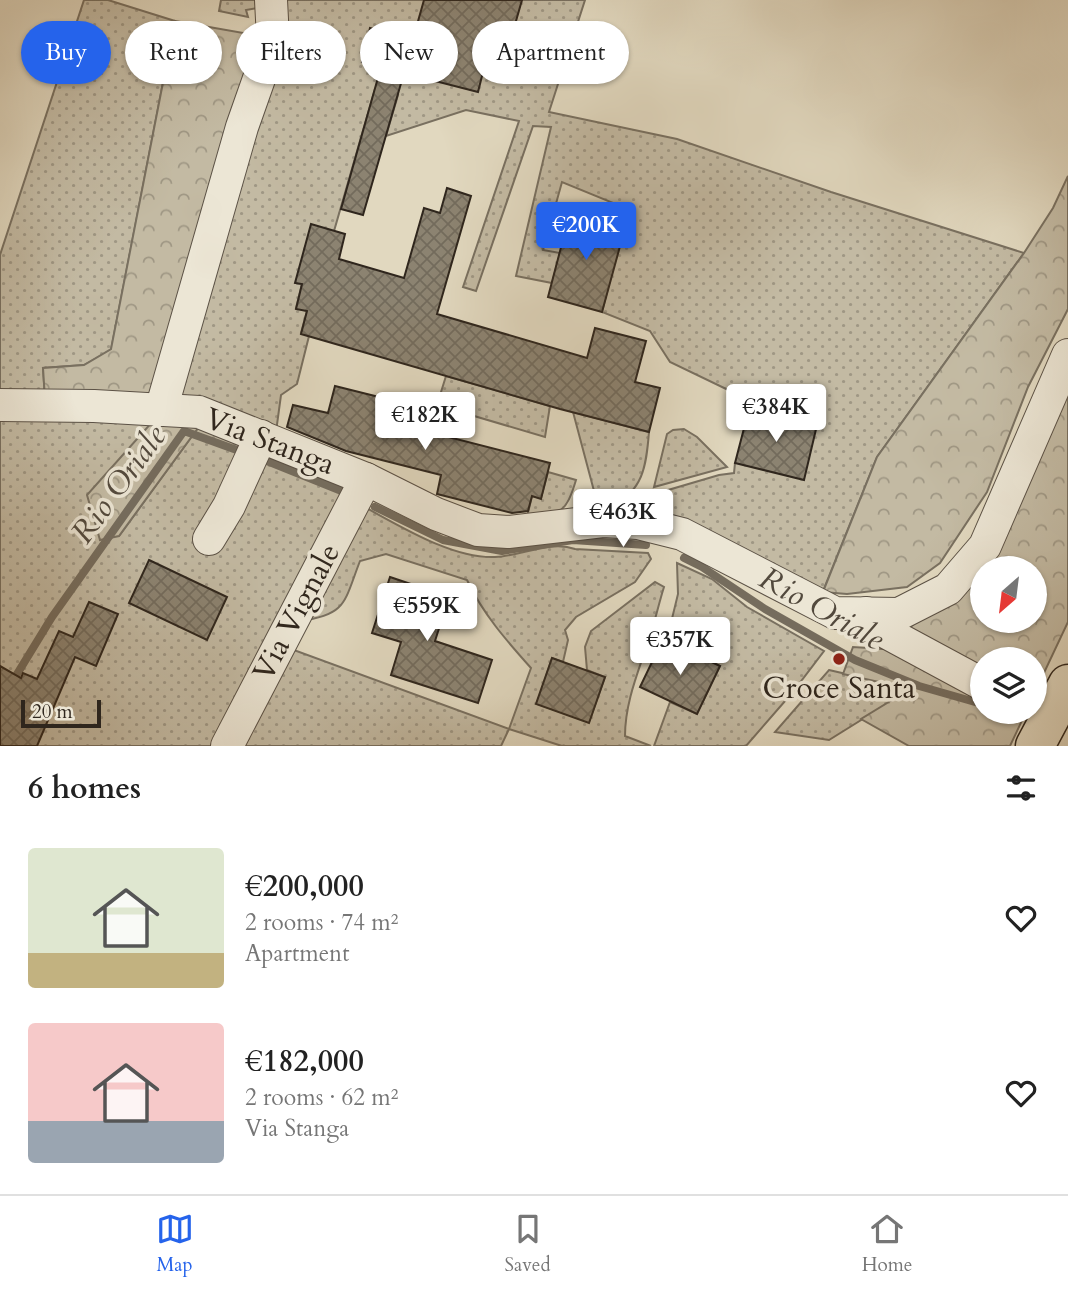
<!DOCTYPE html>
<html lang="en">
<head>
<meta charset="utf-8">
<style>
	:root { --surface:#fff; --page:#f2f2f2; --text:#222; --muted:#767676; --line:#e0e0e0; --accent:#2563eb }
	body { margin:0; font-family:Cardo,serif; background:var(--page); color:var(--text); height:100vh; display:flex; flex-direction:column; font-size:26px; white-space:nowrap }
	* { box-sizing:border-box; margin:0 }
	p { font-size:23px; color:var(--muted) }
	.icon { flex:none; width:38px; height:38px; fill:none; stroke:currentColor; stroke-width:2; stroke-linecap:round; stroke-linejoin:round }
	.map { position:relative; height:746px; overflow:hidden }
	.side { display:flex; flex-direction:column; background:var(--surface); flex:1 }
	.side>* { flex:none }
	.hud { position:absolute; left:21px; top:21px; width:700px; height:63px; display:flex; gap:14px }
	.needle { width:46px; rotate:208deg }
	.buttons { position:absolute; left:970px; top:556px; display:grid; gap:14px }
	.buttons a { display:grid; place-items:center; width:77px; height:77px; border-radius:50%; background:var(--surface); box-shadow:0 2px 5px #0004; font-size:35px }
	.scale { position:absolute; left:21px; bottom:18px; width:80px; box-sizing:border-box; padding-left:7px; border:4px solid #2f261d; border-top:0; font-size:19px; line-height:24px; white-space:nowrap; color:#2f261d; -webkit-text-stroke:5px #ece6d5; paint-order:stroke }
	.price { position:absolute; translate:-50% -60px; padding:0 16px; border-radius:7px; background:#fff; color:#222; font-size:23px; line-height:46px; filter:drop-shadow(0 2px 4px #0008) }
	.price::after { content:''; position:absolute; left:50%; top:42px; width:21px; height:16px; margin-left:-10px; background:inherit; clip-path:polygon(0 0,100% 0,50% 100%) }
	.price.on { background:var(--accent); color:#fff }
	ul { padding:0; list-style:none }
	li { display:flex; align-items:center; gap:21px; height:175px; padding:0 28px }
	li span { display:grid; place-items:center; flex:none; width:196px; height:140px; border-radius:7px; color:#555 }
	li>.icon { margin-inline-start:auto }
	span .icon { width:84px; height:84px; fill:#fffc; stroke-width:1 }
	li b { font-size:30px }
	h2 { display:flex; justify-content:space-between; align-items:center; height:84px; padding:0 28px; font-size:30px }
	.chip { padding:0 24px; border-radius:32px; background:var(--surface); box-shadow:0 2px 5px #0004; font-size:24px; line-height:63px }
	.chip.on { background:var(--accent); color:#fff }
	.tabs { display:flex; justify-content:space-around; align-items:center; height:98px; border-top:2px solid var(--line); background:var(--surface); font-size:19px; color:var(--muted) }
	.tabs a { display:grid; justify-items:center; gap:4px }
	.tabs .on { color:var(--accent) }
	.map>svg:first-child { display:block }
	.grass { fill:url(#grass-dots); stroke:#797060; stroke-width:2 }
	.forest { fill:url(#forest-crowns); stroke:#797060; stroke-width:2 }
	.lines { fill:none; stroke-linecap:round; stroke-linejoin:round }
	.stream { stroke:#756c5d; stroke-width:8 }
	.building { fill:url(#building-cross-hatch); stroke:#2f261d; stroke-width:2 }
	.minor-casing { stroke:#5c5246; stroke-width:34 }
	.highway-casing { stroke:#2f261d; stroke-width:41 }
	.minor { stroke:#ece6d5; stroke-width:32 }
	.highway { stroke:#e1d8bf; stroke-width:38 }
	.poi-dot { fill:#8f2418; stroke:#ece6d5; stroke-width:2.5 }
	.labels { text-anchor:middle; stroke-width:7; stroke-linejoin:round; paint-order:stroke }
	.street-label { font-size:30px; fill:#2f261d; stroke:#ece6d5 }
	.poi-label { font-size:30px; fill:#2f261d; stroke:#ece6d5 }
	.water-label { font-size:32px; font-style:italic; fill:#52493d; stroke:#ece6d5 }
</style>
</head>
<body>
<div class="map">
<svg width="1068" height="746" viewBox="0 0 1068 746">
	<defs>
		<pattern id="grass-dots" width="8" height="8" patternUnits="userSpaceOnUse" patternTransform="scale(1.75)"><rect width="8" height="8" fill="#c3baa3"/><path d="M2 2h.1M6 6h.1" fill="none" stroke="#9f9784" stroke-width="1.8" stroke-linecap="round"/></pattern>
		<pattern id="forest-crowns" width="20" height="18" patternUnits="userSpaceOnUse" patternTransform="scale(1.75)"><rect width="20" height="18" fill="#c3baa3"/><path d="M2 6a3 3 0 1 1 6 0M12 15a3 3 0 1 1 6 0" fill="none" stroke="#9f9784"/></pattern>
		<pattern id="building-cross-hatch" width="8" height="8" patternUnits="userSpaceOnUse" patternTransform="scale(1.75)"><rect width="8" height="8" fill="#8c8371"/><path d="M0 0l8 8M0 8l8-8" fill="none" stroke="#736b5c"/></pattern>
	</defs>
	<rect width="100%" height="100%" fill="#e1d8bf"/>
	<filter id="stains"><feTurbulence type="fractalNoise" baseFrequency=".00286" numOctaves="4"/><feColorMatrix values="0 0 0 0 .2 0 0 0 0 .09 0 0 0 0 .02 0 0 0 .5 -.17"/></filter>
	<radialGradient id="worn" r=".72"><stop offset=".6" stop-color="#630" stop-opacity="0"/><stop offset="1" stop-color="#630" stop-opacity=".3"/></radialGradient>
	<g class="grass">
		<polygon points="84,0 108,0 175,21 111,350 84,365 43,368 45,399 0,396 0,255"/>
		<polygon points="221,0 263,0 263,7 246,10 248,17 219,11"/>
		<polygon points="282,0 585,0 549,112 677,139 831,192 1024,253 877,457 823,591 659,512 652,500 658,493 719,475 734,473 735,463 816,425 749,409 747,399 670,362 650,331 602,312 628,209 562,182 543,250 560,253 552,283 516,276 551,127 533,126 476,291 463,287 519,121 466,110 386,136 398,95 375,89 334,231 296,283 302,284 296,308 307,311 301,333 309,336 297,384 281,395 276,432 168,399"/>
		<polygon points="446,376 550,406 545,437 437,405"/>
		<path d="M 573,412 L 649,432 C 646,469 643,489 610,510 L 598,506 Z"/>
		<polygon points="0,416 153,421 119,536 198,428 343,478 347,494 217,746 0,746"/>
		<polygon points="684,429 697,437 727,467 654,487 667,434 673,430"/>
		<path d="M 548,472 L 576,480 C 566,513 561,515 527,517 L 532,496 L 541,498 Z"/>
		<path d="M 359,504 C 397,524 451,559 495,557 C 521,556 550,540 575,549 L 648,553 L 651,559 L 635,582 L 576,617 L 565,630 L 568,640 L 563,662 L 552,658 L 537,704 L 589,722 L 605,677 L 587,670 L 585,647 L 591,631 L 655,582 L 664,587 C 658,606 654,626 647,645 C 637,675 625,704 625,736 L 651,746 L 562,746 L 509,729 L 501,746 L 233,746 L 283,646 L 509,729 L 531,668 C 506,640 483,614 467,580 L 386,554 L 360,561 C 344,602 347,615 300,621 Z"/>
		<polygon points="677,563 712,579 747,607 824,651 792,693 746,746 654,746 670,702 697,714 720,666 694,654 698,646 669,631 678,594"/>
		<polygon points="829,670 911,689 829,740 775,732"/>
	</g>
	<g class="forest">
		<polygon points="175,21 272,38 162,398 45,399 43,368 84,365 111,349"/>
		<polygon points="1068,176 1068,309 1028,387 987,492 940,563 907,587 847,594 823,592 877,457 1024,253 1053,208"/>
		<polygon points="1068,376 1068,622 1034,694 1034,660 982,660 982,712 1026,712 1010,746 909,746 861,719 910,689 843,674 853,647 883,649 982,569 982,621 1034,621 1034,569 982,569"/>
		<polygon points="153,421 198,428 119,536 100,540 87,495"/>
	</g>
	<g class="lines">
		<g class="stream">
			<polyline points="257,457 339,490"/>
			<polyline points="375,507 443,540 502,551 573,540 646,545"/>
			<polyline points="684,558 702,567 765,609 855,660 919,686 982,704"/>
			<polyline points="0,702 52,617 184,431 245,453"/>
		</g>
	</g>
	<g class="building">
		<polygon points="424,0 522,0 508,49 490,44 478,92 404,73 363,215 341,209 381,67 362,62 370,28 413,39"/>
		<polygon points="447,188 471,196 437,314 587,358 595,328 646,341 635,382 660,388 649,432 560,409 301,334 307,311 296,309 302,284 295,283 311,224 345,234 339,259 404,278 424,208 440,213"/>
		<polygon points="570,213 625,228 602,312 548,297"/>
		<polygon points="335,386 387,399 382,420 550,463 541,499 532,496 528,511 512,513 437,494 441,475 346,451 287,427 293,405 328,413"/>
		<polygon points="749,409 817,425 804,480 735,463"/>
		<polygon points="149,560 227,597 207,640 129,603"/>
		<polygon points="390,577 449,597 435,641 492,660 478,703 391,675 401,642 372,633"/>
		<polygon points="89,602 118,614 96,666 75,657 37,746 0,746 0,666 21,678 23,673 37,679 59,631 73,637"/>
		<polygon points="663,639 720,666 697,714 640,687"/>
		<polygon points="552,658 605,677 589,723 536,704"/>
	</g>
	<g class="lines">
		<g class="minor-casing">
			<g id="minor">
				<polyline points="0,405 94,406 199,412 366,479 436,514 478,530 508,532 603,521 638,523 682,534 835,613 899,614 948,589 985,546 1068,355"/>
				<polyline points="161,410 242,127 273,39 271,0"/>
				<polyline points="209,539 229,506 261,436"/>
				<polyline points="866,613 880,629 982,684"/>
				<polyline points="227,746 366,479"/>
			</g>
		</g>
		<g class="highway-casing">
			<polyline id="highway" points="1035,746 1068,684"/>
		</g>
		<use href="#minor" class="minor"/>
		<use href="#highway" class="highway"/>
	</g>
	<circle class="poi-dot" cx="839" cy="659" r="7"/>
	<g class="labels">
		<g class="street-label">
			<text transform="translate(270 441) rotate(21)" y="10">Via Stanga</text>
			<text transform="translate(296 612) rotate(-62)" y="10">Via Vignale</text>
		</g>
		<g class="poi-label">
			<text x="839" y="698">Croce Santa</text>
		</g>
		<g class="water-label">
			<text transform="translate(118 484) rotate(-54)" y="11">Rio Oriale</text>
			<text transform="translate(822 608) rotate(29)" y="11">Rio Oriale</text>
		</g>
	</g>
	<rect width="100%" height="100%" filter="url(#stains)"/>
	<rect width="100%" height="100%" fill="url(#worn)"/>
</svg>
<div class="buttons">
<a><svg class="needle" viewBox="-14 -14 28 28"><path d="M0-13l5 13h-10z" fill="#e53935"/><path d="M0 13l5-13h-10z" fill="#767676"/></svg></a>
<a><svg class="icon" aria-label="layers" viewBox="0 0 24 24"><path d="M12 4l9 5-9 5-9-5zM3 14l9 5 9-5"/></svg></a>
</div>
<div class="scale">20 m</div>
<b class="price on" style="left:586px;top:262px">€200K</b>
<b class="price" style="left:776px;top:444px">€384K</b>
<b class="price" style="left:425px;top:452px">€182K</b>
<b class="price" style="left:623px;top:549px">€463K</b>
<b class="price" style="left:427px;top:643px">€559K</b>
<b class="price" style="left:680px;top:677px">€357K</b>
<div class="hud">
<a class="chip on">Buy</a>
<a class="chip">Rent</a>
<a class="chip">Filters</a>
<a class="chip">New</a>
<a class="chip">Apartment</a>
</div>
</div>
<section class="side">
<h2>6 homes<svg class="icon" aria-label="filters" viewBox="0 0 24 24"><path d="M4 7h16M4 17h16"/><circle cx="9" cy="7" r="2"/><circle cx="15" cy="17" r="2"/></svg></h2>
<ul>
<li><span style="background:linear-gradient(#dfe7d0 75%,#c2b280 0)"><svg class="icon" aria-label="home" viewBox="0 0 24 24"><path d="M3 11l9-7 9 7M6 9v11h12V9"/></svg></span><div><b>€200,000</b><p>2 rooms · 74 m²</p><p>Apartment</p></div><svg class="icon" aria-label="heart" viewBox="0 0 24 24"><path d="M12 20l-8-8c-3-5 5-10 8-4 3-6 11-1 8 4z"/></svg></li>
<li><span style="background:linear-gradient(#f6c9c9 70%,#9aa5b1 0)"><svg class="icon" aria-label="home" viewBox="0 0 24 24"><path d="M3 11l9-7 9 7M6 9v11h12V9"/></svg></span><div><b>€182,000</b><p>2 rooms · 62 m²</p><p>Via Stanga</p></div><svg class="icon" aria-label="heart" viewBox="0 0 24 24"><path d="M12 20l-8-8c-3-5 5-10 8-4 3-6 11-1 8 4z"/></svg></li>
</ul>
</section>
<nav class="tabs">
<a class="on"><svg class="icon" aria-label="map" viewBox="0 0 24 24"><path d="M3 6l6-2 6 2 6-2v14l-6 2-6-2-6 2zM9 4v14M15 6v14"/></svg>Map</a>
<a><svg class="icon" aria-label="saved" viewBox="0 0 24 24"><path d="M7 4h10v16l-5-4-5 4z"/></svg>Saved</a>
<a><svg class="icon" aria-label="home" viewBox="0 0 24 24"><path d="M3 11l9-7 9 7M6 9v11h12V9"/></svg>Home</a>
</nav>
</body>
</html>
